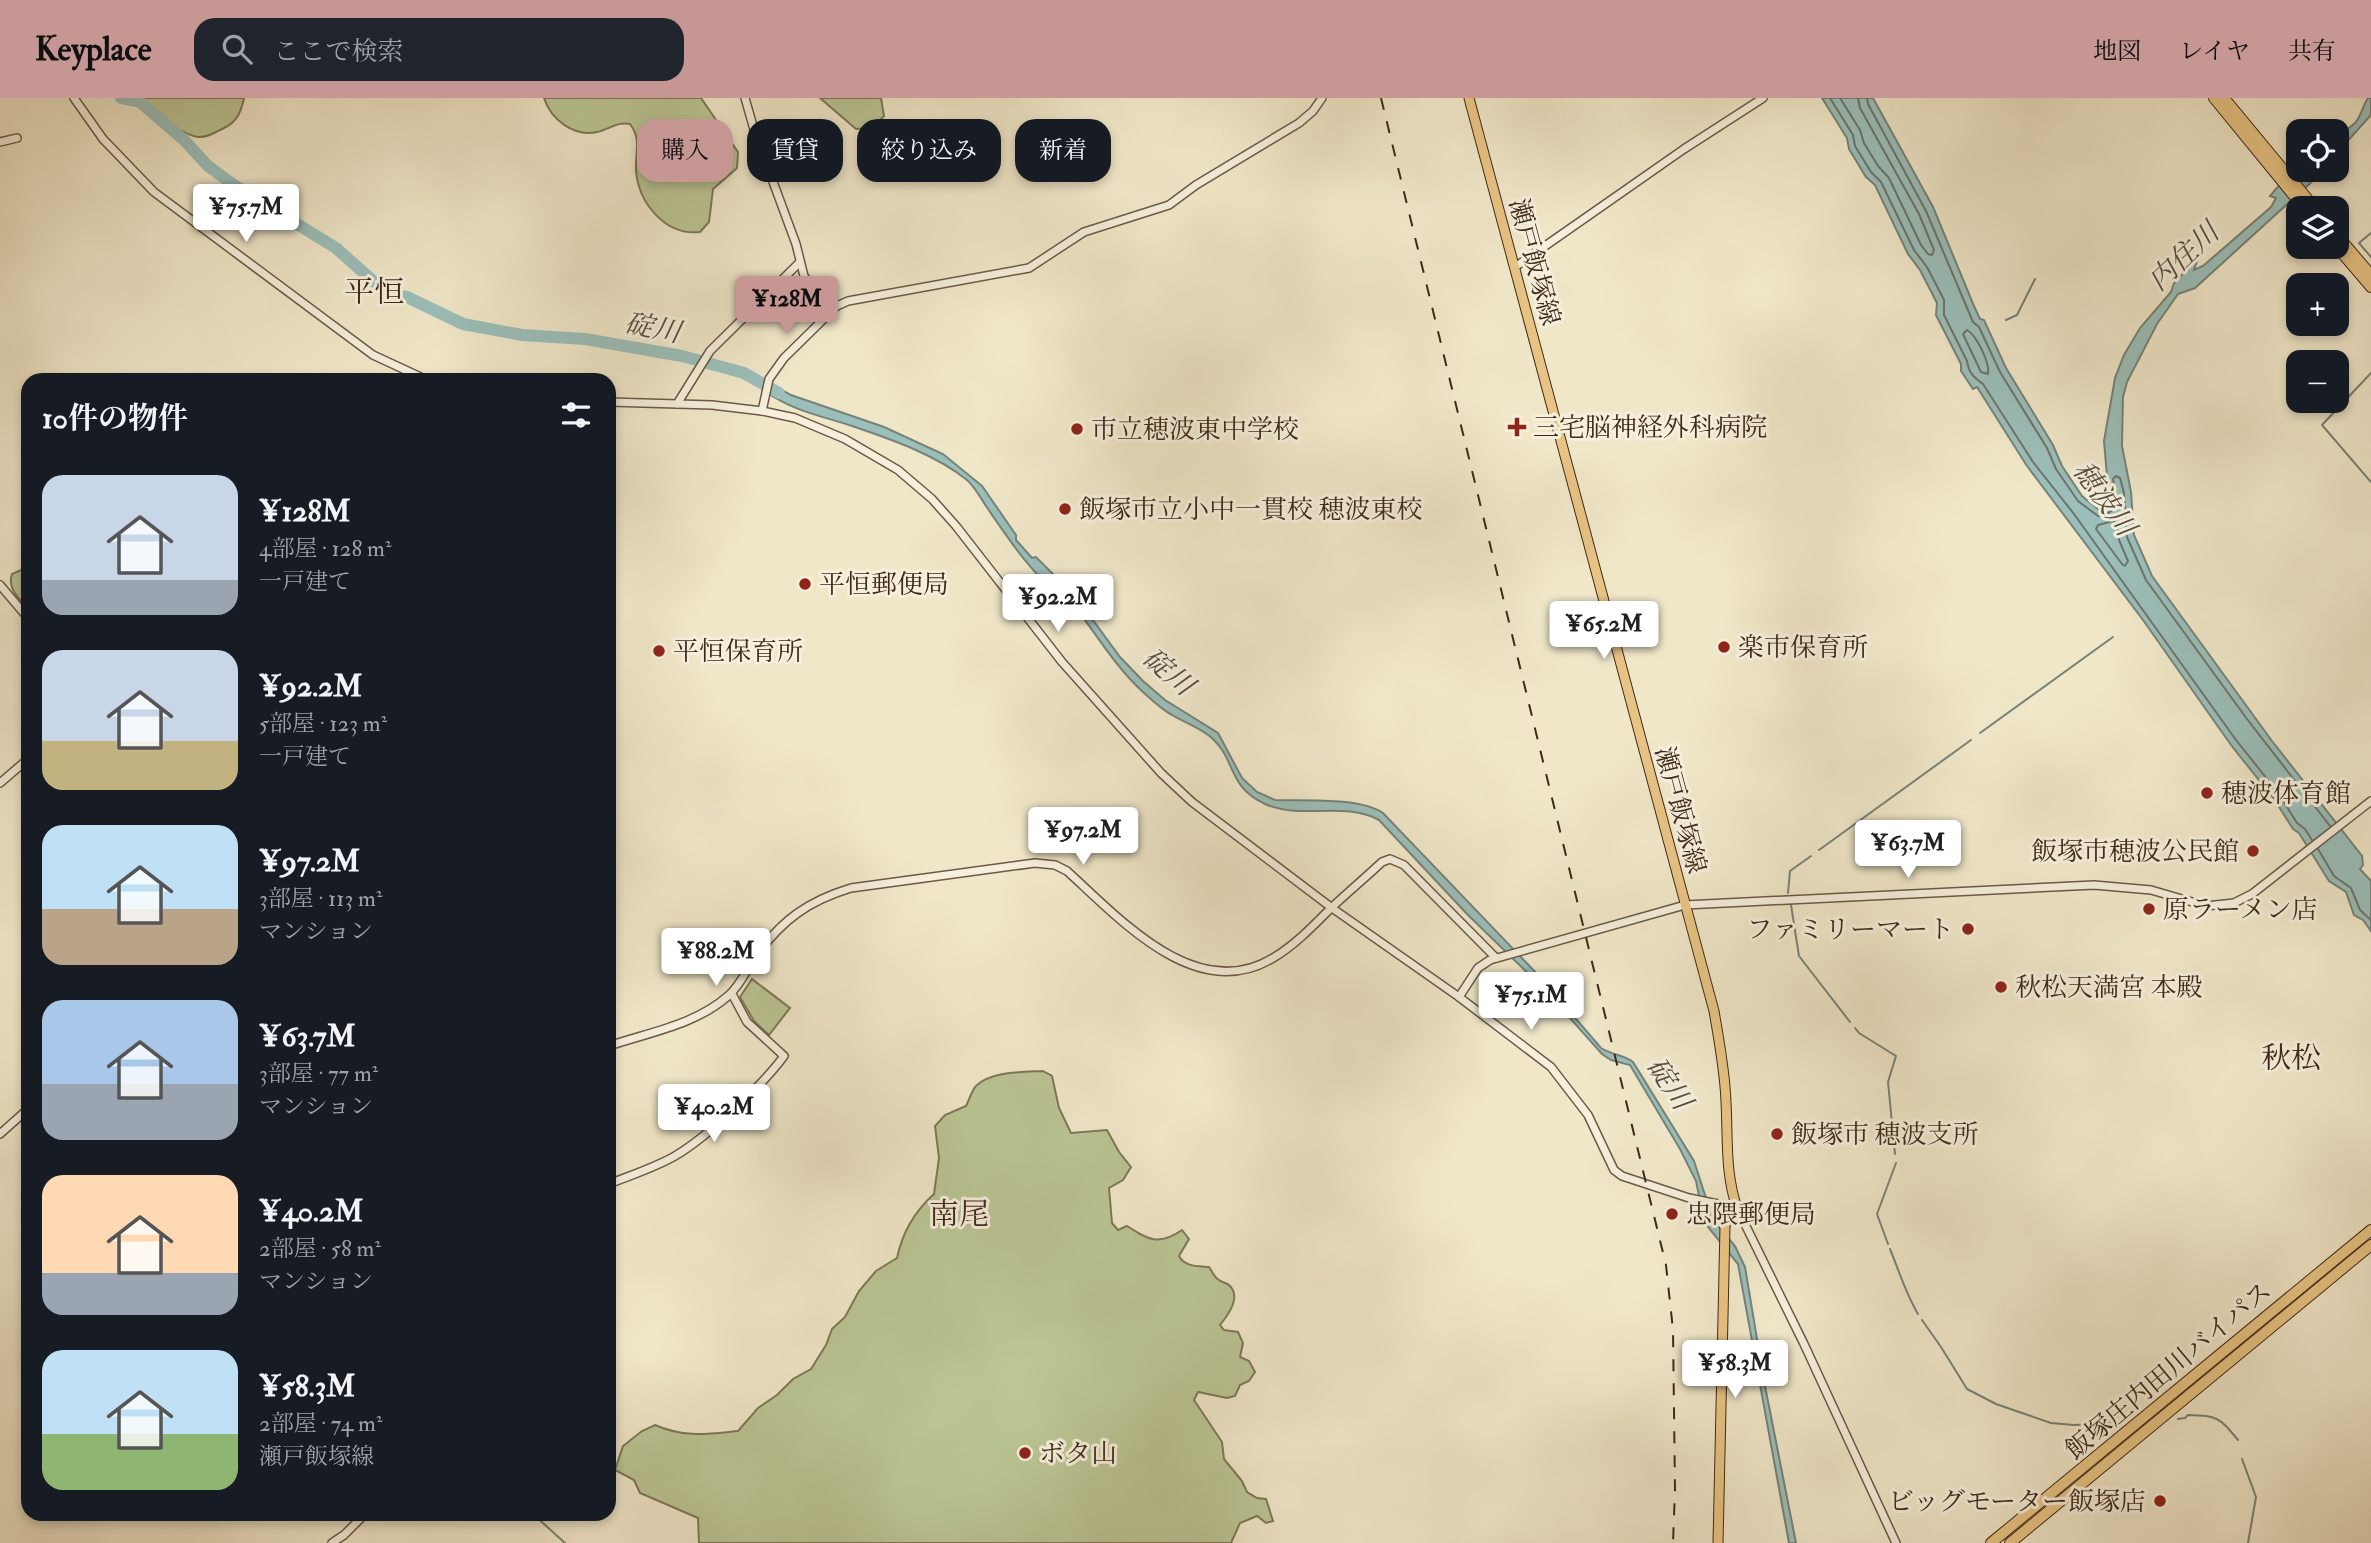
<!DOCTYPE html>
<html lang="ja">
<head>
<meta charset="utf-8">
<style>
	:root { --surface:#171b24; --page:#20242c; --text:#f1f3f6; --muted:#9ea1a6; --accent:#c59692 }
	body { margin:0; font-family:"IM FELL Double Pica","Noto Serif JP",serif; background:var(--page); color:var(--text); height:100vh; display:flex; flex-direction:column; font-size:26px; white-space:nowrap }
	* { box-sizing:border-box; margin:0 }
	p { font-size:23px; color:var(--muted) }
	.icon { flex:none; width:38px; height:38px; fill:none; stroke:currentColor; stroke-width:2; stroke-linecap:round; stroke-linejoin:round }
	.map { position:relative; flex:1; overflow:hidden }
	.details { position:absolute; left:21px; top:275px; width:595px; height:1148px; display:flex; flex-direction:column; background:var(--surface); border-radius:21px; box-shadow:0 4px 10px #0003 }
	.details>* { flex:none }
	.banner { position:absolute; left:637px; top:21px; width:665px; height:63px; display:flex; gap:14px }
	.fabs { position:absolute; left:2286px; top:21px; display:grid; gap:14px }
	.fabs a { display:grid; place-items:center; width:63px; height:63px; border-radius:14px; background:var(--surface); box-shadow:0 4px 10px #0003; font-size:35px }
	.price { position:absolute; translate:-50% -60px; padding:0 16px; border-radius:7px; background:#fff; color:#222; font-size:23px; line-height:46px; filter:drop-shadow(0 2px 4px #0008) }
	.price::after { content:''; position:absolute; left:50%; top:42px; width:21px; height:16px; margin-left:-10px; background:inherit; clip-path:polygon(0 0,100% 0,50% 100%) }
	.price.active { background:var(--accent); color:#111 }
	ul { padding:0; list-style:none }
	li { display:flex; align-items:center; gap:21px; height:175px; padding:0 21px }
	li span { display:grid; place-items:center; flex:none; width:196px; height:140px; border-radius:21px; color:#555 }
	li>.icon { margin-inline-start:auto }
	span .icon { width:84px; height:84px; fill:#fffc; stroke-width:1 }
	li b { font-size:30px }
	h2 { display:flex; justify-content:space-between; align-items:center; height:84px; padding:0 21px; font-size:30px }
	.chip { padding:0 24px; border-radius:21px; background:var(--surface); box-shadow:0 4px 10px #0003; font-size:24px; line-height:63px }
	.chip.active { background:var(--accent); color:#111 }
	header { display:flex; align-items:center; gap:42px; box-sizing:border-box; height:98px; padding:0 35px; background:var(--accent); color:#111 }
	header strong { font-size:33px }
	nav { display:flex; gap:38px; margin-inline-start:auto; font-size:24px }
	.search { width:490px; height:63px; background:var(--page); display:flex; align-items:center; gap:18px; box-sizing:border-box; padding:0 24px; border-radius:21px; color:var(--muted); font-size:26px }
	.map>svg:first-child { display:block }
	.green { fill:#bbc595; stroke:#7d7856; stroke-width:2 }
	.water { fill:#9bbfba; stroke:#768379; stroke-width:2 }
	.lines { fill:none; stroke-linecap:round; stroke-linejoin:round }
	.shore { stroke:#6d7469; stroke-width:2 }
	.stream { stroke:#768379; stroke-width:2 }
	.river { stroke:#9bbfba; stroke-width:12 }
	.minor-casing { stroke:#6b5944; stroke-width:10 }
	.major-casing { stroke:#3f2a18; stroke-width:11 }
	.highway-casing { stroke:#3f2a18; stroke-width:12 }
	.minor { stroke:#f5efdc; stroke-width:7 }
	.major { stroke:#e8c484; stroke-width:9 }
	.highway { stroke:#e8c484; stroke-width:10 }
	.rail { stroke:#3f2a18; stroke-width:2; stroke-dasharray:12 12; stroke-linecap:butt }
	.poi-dot { fill:#8f2418; stroke:#f5efdc; stroke-width:2.5 }
	.labels { text-anchor:middle; stroke-width:6; stroke-linejoin:round; paint-order:stroke }
	.street-label { font-size:26px; fill:#3f2a18; stroke:#f5efdc }
	.poi-label { font-size:26px; fill:#3f2a18; stroke:#f5efdc; text-anchor:start }
	.water-label { font-size:28px; font-style:italic; fill:#564f40; stroke:#f5efdc }
	.quarter-label { font-size:30px; fill:#3f2a18; stroke:#f5efdc }
</style>
</head>
<body>
<header>
<strong>Keyplace</strong>
<div class="search"><svg class="icon" aria-label="search" viewBox="0 0 24 24"><circle cx="10" cy="10" r="6"/><path d="M15 15l6 6"/></svg>ここで検索</div>
<nav><a>地図</a><a>レイヤ</a><a>共有</a></nav>
</header>
<div class="map">
<svg width="2371" height="1445" viewBox="0 0 2371 1445">
	<rect width="100%" height="100%" fill="#f0e7c9"/>
	<filter id="stains"><feTurbulence type="fractalNoise" baseFrequency=".00286" numOctaves="4"/><feColorMatrix values="0 0 0 0 .2 0 0 0 0 .09 0 0 0 0 .02 0 0 0 .5 -.17"/></filter>
	<radialGradient id="worn" r=".72"><stop offset=".6" stop-color="#630" stop-opacity="0"/><stop offset="1" stop-color="#630" stop-opacity=".3"/></radialGradient>
	<g class="green">
		<path d="M 137,0 L 244,0 C 241,14 237,24 224,30 C 216,34 207,40 198,39 C 178,36 153,12 137,0 Z"/>
		<path d="M 544,0 L 701,0 L 738,54 L 737,70 L 713,91 L 709,124 L 700,134 C 666,138 639,106 636,73 C 635,54 642,42 630,26 C 617,23 609,32 597,34 C 574,39 551,22 544,0 Z"/>
		<polygon points="820,0 881,0 884,18 873,30 856,31"/>
		<path d="M 28,469 L 28,511 C 19,500 7,491 12,476 Z"/>
		<polygon points="752,881 790,910 769,937 754,923 740,899"/>
		<path d="M 1043,973 L 1052,978 L 1059,1010 L 1071,1035 L 1107,1032 L 1119,1054 L 1131,1069 L 1123,1082 L 1109,1090 L 1112,1125 L 1118,1132 L 1127,1128 C 1149,1142 1159,1148 1182,1132 L 1189,1141 L 1179,1158 C 1185,1169 1197,1168 1209,1169 C 1212,1173 1214,1179 1219,1182 C 1220,1183 1228,1186 1229,1187 C 1242,1199 1228,1217 1220,1227 L 1224,1232 L 1238,1234 L 1243,1245 L 1240,1259 L 1249,1263 L 1255,1274 L 1249,1283 L 1240,1287 L 1235,1298 L 1227,1300 L 1198,1294 L 1194,1302 L 1222,1344 L 1224,1361 L 1242,1383 L 1247,1394 L 1257,1400 L 1266,1401 L 1273,1423 L 1266,1425 L 1257,1418 L 1240,1425 L 1231,1445 L 699,1445 L 698,1420 L 640,1395 L 634,1382 L 615,1372 L 623,1348 L 642,1333 L 655,1327 C 685,1340 707,1336 738,1333 L 758,1310 L 777,1297 L 793,1281 L 811,1271 L 826,1247 L 832,1231 L 845,1219 L 859,1193 L 876,1173 L 897,1160 C 902,1136 915,1113 934,1096 L 939,1060 L 935,1028 L 945,1017 L 966,1008 C 969,1002 972,992 976,988 C 991,973 1023,974 1043,973 Z"/>
	</g>
	<g class="water">
		<polygon points="1822,0 1873,0 1933,109 1974,208 1980,221 1984,222 2006,270 2053,347 2062,368 2082,398 2098,411 2108,405 2109,401 2104,343 2115,280 2124,257 2140,230 2171,194 2174,185 2198,160 2194,172 2203,168 2271,109 2276,100 2270,98 2294,70 2298,67 2298,72 2321,72 2317,79 2195,190 2178,196 2157,226 2127,284 2123,299 2122,348 2131,394 2134,437 2152,478 2272,643 2362,758 2363,767 2360,771 2371,783 2371,833 2363,822 2354,817 2346,794 2329,783 2299,735 2293,731 2274,701 2231,647 2143,522 2027,368 1977,289 1973,291 1961,273 1961,266 1936,217 1937,205 1920,172 1908,156 1875,87 1866,79 1849,51 1847,40"/>
		<path d="M 2368,0 L 2371,0 L 2371,17 L 2336,56 C 2336,34 2341,38 2355,25 C 2361,19 2363,7 2368,0 Z"/>
		<path d="M 768,284 L 791,297 L 884,329 L 943,356 L 982,388 L 1016,437 L 1016,442 L 1032,460 L 1036,459 L 1076,499 L 1120,559 L 1143,583 L 1165,602 L 1218,635 L 1242,680 L 1257,694 L 1275,702 C 1305,703 1359,699 1383,715 L 1540,879 L 1601,950 C 1612,957 1624,957 1633,964 L 1694,1063 L 1713,1122 L 1735,1148 L 1745,1169 L 1764,1283 L 1796,1445 L 1789,1445 L 1738,1166 L 1708,1129 L 1703,1117 L 1696,1083 L 1680,1051 L 1630,967 L 1611,962 L 1602,956 L 1544,891 L 1467,816 L 1379,722 C 1344,703 1300,722 1265,706 C 1228,689 1236,663 1213,641 C 1202,630 1185,625 1172,617 C 1161,611 1152,602 1143,594 C 1111,565 1091,526 1063,494 C 1041,492 999,427 986,408 C 980,399 975,389 967,382 C 936,357 893,342 855,329 C 823,318 795,314 766,294 Z"/>
	</g>
	<g class="lines">
		<g class="shore">
			<path d="M 1830,0 L 1853,37 L 1855,48 L 1871,74 L 1881,84 L 1914,152 L 1927,169 L 1944,202 L 1944,217 L 1967,263 C 1969,276 1974,279 1983,286 L 2033,364 L 2074,416 L 2236,642 L 2279,696 L 2297,725 L 2305,731 L 2312,742"/>
			<polyline points="1840,0 1860,32 1864,45 1878,68 1889,80 1921,147 1928,156 1932,157 1934,152 1919,116 1860,10 1858,0"/>
			<path d="M 1867,0 L 1868,6 L 1926,113 L 1973,224 L 1979,229 L 2000,274 L 2047,350 L 2056,371 L 2078,403 L 2098,418 C 2120,416 2116,398 2113,381 L 2116,378 L 2120,380 L 2124,395 L 2127,439 L 2146,482 L 2247,621 L 2330,728"/>
			<path d="M 1967,232 C 1977,238 1990,265 1988,276 L 1981,274 L 1963,236 Z"/>
			<polygon points="2113,423 2117,425 2119,442 2128,463 2125,468 2122,466 2096,431 2098,427"/>
			<polyline points="2318,751 2334,778 2351,790 2360,812 2371,822"/>
		</g>
		<g class="stream">
			<polyline points="2371,135 2359,145 2371,159"/>
			<polyline points="2006,222 2017,217 2035,181"/>
			<polyline points="2371,275 2322,327 2371,384"/>
			<polyline points="1980,635 2113,539"/>
			<polyline points="1819,752 1971,642"/>
			<polyline points="1788,795 1790,773 1811,758"/>
			<polyline points="1791,807 1799,858 1850,924"/>
			<polyline points="1855,930 1859,935 1896,958 1888,984 1895,1056"/>
			<polyline points="1888,1146 1877,1116 1896,1065"/>
			<path d="M 1890,1151 C 1899,1173 1906,1196 1918,1216"/>
			<polyline points="1922,1222 1941,1249 1967,1291 1996,1306 2051,1325 2074,1327 2117,1325"/>
			<path d="M 2178,1321 L 2185,1320 L 2188,1317 C 2218,1318 2219,1319 2238,1342"/>
			<polyline points="2242,1361 2256,1399 2248,1445"/>
			<polyline points="533,1416 565,1445"/>
		</g>
		<polyline class="river" points="121,0 140,4 184,42 208,68 234,87 336,150 373,183 394,197 407,199 463,226 522,237 585,241 682,258 744,275 779,295"/>
		<g class="minor-casing">
			<g id="minor">
				<polyline points="74,0 103,41 154,94 373,257 427,282"/>
				<polyline points="745,0 755,35 796,146 804,178 829,216"/>
				<polyline points="0,44 17,40"/>
				<polyline points="1515,169 1684,51 1763,0"/>
				<polyline points="609,304 712,307 762,313 795,320 845,341 898,372 932,401 956,428 1062,564 1161,675 1192,704 1332,810 1459,899 1551,969 1588,1017 1614,1072 1622,1078 1689,1100 1737,1110 1804,1246 1896,1445"/>
				<polyline points="677,306 710,253 799,165"/>
				<polyline points="762,313 769,281 784,260 837,208 848,203 1029,170 1084,134 1169,107 1196,87 1299,25 1313,13 1322,0"/>
				<polyline points="0,487 28,520"/>
				<polyline points="0,685 28,661"/>
				<polyline points="1459,899 1478,870 1490,862 1685,807 2094,787 2151,792 2206,808 2234,805 2252,796 2371,703"/>
				<path d="M 609,948 C 650,934 695,927 728,898 C 740,888 747,871 756,858 C 782,822 808,803 851,790 L 1035,765 L 1055,767 L 1067,773 C 1119,820 1196,907 1273,860 C 1295,847 1313,828 1330,811 C 1347,795 1365,780 1382,764 L 1390,761 L 1404,767 L 1496,860"/>
				<polyline points="0,1036 28,1011"/>
				<path d="M 609,1086 C 631,1077 654,1070 675,1058 C 707,1039 762,988 784,958 L 747,924 L 732,896"/>
				<polyline points="332,1445 344,1437 365,1416"/>
			</g>
		</g>
		<g class="major-casing">
			<path id="major" d="M 1469,0 L 1714,913 C 1719,943 1725,973 1726,1004 C 1728,1040 1725,1075 1737,1110 L 1728,1120 L 1725,1128 L 1718,1445"/>
		</g>
		<g class="highway-casing">
			<g id="highway">
				<polyline points="2214,0 2304,110"/>
				<polyline points="2224,0 2315,110"/>
				<polyline points="2336,136 2371,177"/>
				<polyline points="2336,148 2371,189"/>
				<polyline points="1991,1445 2371,1132"/>
				<polyline points="2010,1445 2371,1147"/>
			</g>
		</g>
		<use href="#minor" class="minor"/>
		<use href="#major" class="major"/>
		<use href="#highway" class="highway"/>
		<polyline class="rail" points="1381,0 1666,1167 1673,1232 1675,1391 1673,1445"/>
	</g>
	<g class="poi-dot">
		<path d="M1513.5 318.5h7v7h7v7h-7v7h-7v-7h-7v-7h7z"/>
		<circle cx="1077" cy="331" r="7"/>
		<circle cx="1065" cy="411" r="7"/>
		<circle cx="805" cy="486" r="7"/>
		<circle cx="1724" cy="549" r="7"/>
		<circle cx="659" cy="553" r="7"/>
		<circle cx="2207" cy="695" r="7"/>
		<circle cx="2253" cy="753" r="7"/>
		<circle cx="2149" cy="811" r="7"/>
		<circle cx="1968" cy="831" r="7"/>
		<circle cx="2001" cy="889" r="7"/>
		<circle cx="1777" cy="1036" r="7"/>
		<circle cx="1672" cy="1116" r="7"/>
		<circle cx="1025" cy="1355" r="7"/>
		<circle cx="2160" cy="1403" r="7"/>
	</g>
	<g class="labels">
		<g class="street-label">
			<text transform="translate(1535 164) rotate(75)" y="9">瀬戸飯塚線</text>
			<text transform="translate(1681 712) rotate(75)" y="9">瀬戸飯塚線</text>
			<text transform="translate(2168 1272) rotate(-40)" y="9">飯塚庄内田川バイパス</text>
		</g>
		<g class="poi-label">
			<text x="1533" y="338">三宅脳神経外科病院</text>
			<text x="1091" y="340">市立穂波東中学校</text>
			<text x="1079" y="420">飯塚市立小中一貫校 穂波東校</text>
			<text x="819" y="495">平恒郵便局</text>
			<text x="1738" y="558">楽市保育所</text>
			<text x="673" y="562">平恒保育所</text>
			<text x="2221" y="704">穂波体育館</text>
			<text x="2239" y="762" text-anchor="end">飯塚市穂波公民館</text>
			<text x="2163" y="820">原ラーメン店</text>
			<text x="1954" y="840" text-anchor="end">ファミリーマート</text>
			<text x="2015" y="898">秋松天満宮 本殿</text>
			<text x="1791" y="1045">飯塚市 穂波支所</text>
			<text x="1686" y="1125">忠隈郵便局</text>
			<text x="1039" y="1364">ボタ山</text>
			<text x="2146" y="1412" text-anchor="end">ビッグモーター飯塚店</text>
		</g>
		<g class="water-label">
			<text transform="translate(2183 158) rotate(-43)" y="10">内住川</text>
			<text transform="translate(653 229) rotate(11)" y="10">碇川</text>
			<text transform="translate(2105 400) rotate(54)" y="10">穂波川</text>
			<text transform="translate(1169 573) rotate(40)" y="10">碇川</text>
			<text transform="translate(1670 985) rotate(56)" y="10">碇川</text>
		</g>
		<g class="quarter-label">
			<text x="374" y="204">平恒</text>
			<text x="2291" y="970">秋松</text>
			<text x="959" y="1126">南尾</text>
		</g>
	</g>
	<rect width="100%" height="100%" filter="url(#stains)"/>
	<rect width="100%" height="100%" fill="url(#worn)"/>
</svg>
<div class="fabs">
<a><svg class="icon" aria-label="locate" viewBox="0 0 24 24"><circle cx="12" cy="12" r="6"/><path d="M12 2v4M12 18v4M2 12h4M18 12h4"/></svg></a>
<a><svg class="icon" aria-label="layers" viewBox="0 0 24 24"><path d="M12 4l9 5-9 5-9-5zM3 14l9 5 9-5"/></svg></a>
<a>+</a>
<a>−</a>
</div>
<b class="price" style="left:246px;top:146px">¥75.7M</b>
<b class="price active" style="left:787px;top:238px">¥128M</b>
<b class="price" style="left:1058px;top:536px">¥92.2M</b>
<b class="price" style="left:1604px;top:563px">¥65.2M</b>
<b class="price" style="left:1083px;top:769px">¥97.2M</b>
<b class="price" style="left:1908px;top:782px">¥63.7M</b>
<b class="price" style="left:716px;top:890px">¥88.2M</b>
<b class="price" style="left:1531px;top:934px">¥75.1M</b>
<b class="price" style="left:714px;top:1046px">¥40.2M</b>
<b class="price" style="left:1735px;top:1302px">¥58.3M</b>
<div class="banner">
<a class="chip active">購入</a>
<a class="chip">賃貸</a>
<a class="chip">絞り込み</a>
<a class="chip">新着</a>
</div>
<section class="details">
<h2>10件の物件<svg class="icon" aria-label="filters" viewBox="0 0 24 24"><path d="M4 7h16M4 17h16"/><circle cx="9" cy="7" r="2"/><circle cx="15" cy="17" r="2"/></svg></h2>
<ul>
<li><span style="background:linear-gradient(#c9d6e8 75%,#9aa5b1 0)"><svg class="icon" aria-label="home" viewBox="0 0 24 24"><path d="M3 11l9-7 9 7M6 9v11h12V9"/></svg></span><div><b>¥128M</b><p>4部屋 · 128 m²</p><p>一戸建て</p></div></li>
<li><span style="background:linear-gradient(#c9d6e8 65%,#c2b280 0)"><svg class="icon" aria-label="home" viewBox="0 0 24 24"><path d="M3 11l9-7 9 7M6 9v11h12V9"/></svg></span><div><b>¥92.2M</b><p>5部屋 · 123 m²</p><p>一戸建て</p></div></li>
<li><span style="background:linear-gradient(#bfe0f5 60%,#b9a48a 0)"><svg class="icon" aria-label="home" viewBox="0 0 24 24"><path d="M3 11l9-7 9 7M6 9v11h12V9"/></svg></span><div><b>¥97.2M</b><p>3部屋 · 113 m²</p><p>マンション</p></div></li>
<li><span style="background:linear-gradient(#a9c7e8 60%,#9aa5b1 0)"><svg class="icon" aria-label="home" viewBox="0 0 24 24"><path d="M3 11l9-7 9 7M6 9v11h12V9"/></svg></span><div><b>¥63.7M</b><p>3部屋 · 77 m²</p><p>マンション</p></div></li>
<li><span style="background:linear-gradient(#ffd9b3 70%,#9aa5b1 0)"><svg class="icon" aria-label="home" viewBox="0 0 24 24"><path d="M3 11l9-7 9 7M6 9v11h12V9"/></svg></span><div><b>¥40.2M</b><p>2部屋 · 58 m²</p><p>マンション</p></div></li>
<li><span style="background:linear-gradient(#bfe0f5 60%,#8fb573 0)"><svg class="icon" aria-label="home" viewBox="0 0 24 24"><path d="M3 11l9-7 9 7M6 9v11h12V9"/></svg></span><div><b>¥58.3M</b><p>2部屋 · 74 m²</p><p>瀬戸飯塚線</p></div></li>
</ul>
</section>
</div>
</body>
</html>
